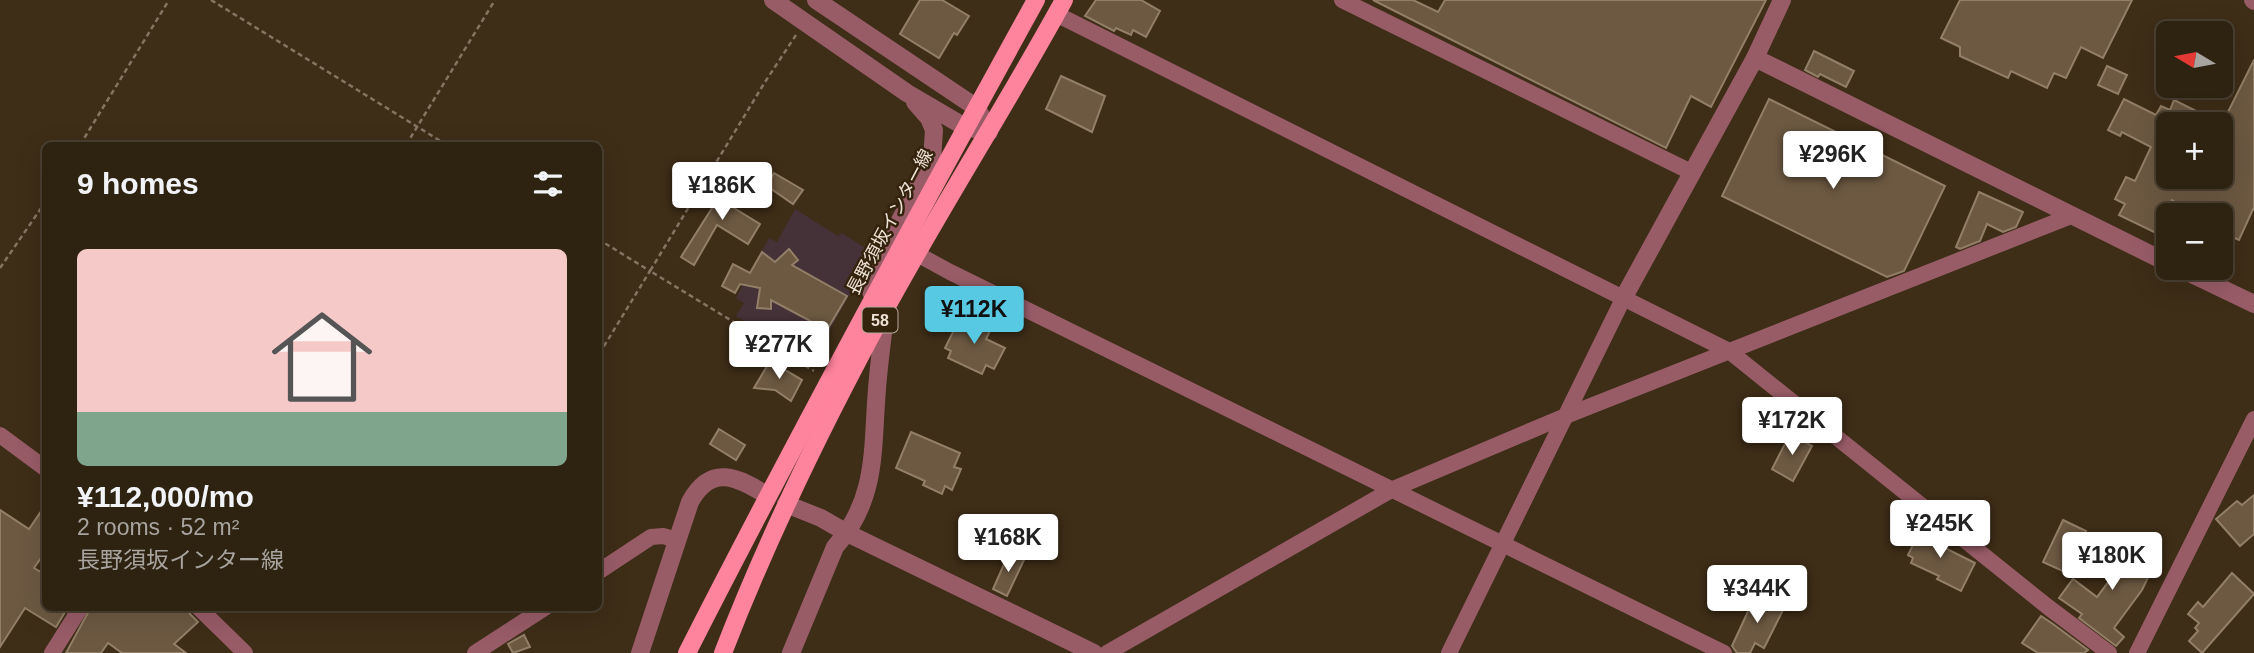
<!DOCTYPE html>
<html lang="en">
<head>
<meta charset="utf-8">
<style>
	:root { --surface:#2e2211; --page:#3a2f1f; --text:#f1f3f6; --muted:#a7a49f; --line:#493f31; --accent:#58c9e3 }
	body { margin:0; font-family:Arial,"Noto Sans JP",sans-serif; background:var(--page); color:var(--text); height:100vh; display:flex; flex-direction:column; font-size:26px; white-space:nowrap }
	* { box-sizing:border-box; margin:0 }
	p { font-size:23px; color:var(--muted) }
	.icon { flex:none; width:38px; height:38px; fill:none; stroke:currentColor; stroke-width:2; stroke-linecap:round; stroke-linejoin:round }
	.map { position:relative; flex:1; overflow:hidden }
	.details { position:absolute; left:42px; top:142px; width:560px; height:469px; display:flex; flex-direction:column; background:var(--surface); border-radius:10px; box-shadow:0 7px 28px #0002,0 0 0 2px var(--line) }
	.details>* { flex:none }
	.needle { width:46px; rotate:280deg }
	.buttons { position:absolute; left:2156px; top:21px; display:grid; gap:14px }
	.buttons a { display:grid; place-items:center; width:77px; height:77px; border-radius:10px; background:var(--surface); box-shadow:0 7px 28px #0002,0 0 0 2px var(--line); font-size:35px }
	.price { position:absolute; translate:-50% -60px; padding:0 16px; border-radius:7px; background:#fff; color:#222; font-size:23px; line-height:46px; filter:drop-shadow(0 2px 4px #0008) }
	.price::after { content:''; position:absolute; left:50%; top:42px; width:21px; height:16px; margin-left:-10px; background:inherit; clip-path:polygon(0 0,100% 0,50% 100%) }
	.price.on { background:var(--accent); color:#111 }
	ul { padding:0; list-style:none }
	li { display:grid; align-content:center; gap:14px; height:371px; padding:0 35px }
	li span { display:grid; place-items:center; height:217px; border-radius:10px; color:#555 }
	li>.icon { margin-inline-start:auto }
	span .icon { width:126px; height:126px; fill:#fffc; stroke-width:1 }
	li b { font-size:30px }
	h2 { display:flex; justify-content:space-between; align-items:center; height:84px; padding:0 35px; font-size:30px }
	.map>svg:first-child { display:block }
	.commercial { fill:#453238 }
	.building { fill:#6d5942; stroke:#937f67; stroke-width:2; fill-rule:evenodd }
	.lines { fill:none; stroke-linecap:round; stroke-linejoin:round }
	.path { stroke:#847563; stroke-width:2.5; stroke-dasharray:5 3.5; stroke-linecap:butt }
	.minor { stroke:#985c67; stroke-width:16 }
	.tertiary { stroke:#985c67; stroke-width:18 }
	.primary { stroke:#fe839d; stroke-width:18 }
	.labels { text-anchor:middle; stroke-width:5; stroke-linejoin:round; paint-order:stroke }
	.shield { fill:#34230d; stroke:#b6a999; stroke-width:2 }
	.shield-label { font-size:16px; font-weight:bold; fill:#ede2d5 }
	.street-label { font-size:18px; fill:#ede2d5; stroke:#34230d }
</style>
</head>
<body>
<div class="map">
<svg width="2254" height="653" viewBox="0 0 2254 653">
	<rect width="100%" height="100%" fill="#3e2d17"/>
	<polygon class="commercial" points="795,209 838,236 842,233 873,253 811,363 736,316 744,303 736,298 769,238 777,242"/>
	<g class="building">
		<polygon points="920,0 942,0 969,16 957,35 954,33 939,58 900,34"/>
		<polygon points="1096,0 1141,0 1160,11 1146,37 1133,30 1131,35 1116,28 1114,31 1085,16"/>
		<polygon points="1373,0 1413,0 1438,12 1445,0 1766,0 1711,107 1691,96 1666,148"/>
		<polygon points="1960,0 2132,0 2103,58 2081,47 2066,78 2054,73 2047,88 2011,71 2008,78 1960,56 1960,47 1941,38"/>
		<polygon points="1814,51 1854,71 1846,87 1820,74 1818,77 1805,70"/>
		<path d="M 2254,60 L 2254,207 L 2239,240 L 2221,232 L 2221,215 L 2192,215 L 2172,200 L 2156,233 L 2119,215 L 2125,204 L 2115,199 L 2126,177 L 2135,181 L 2151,147 L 2122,132 L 2120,136 L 2108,130 L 2124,99 L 2156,115 L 2161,106 L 2170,110 L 2174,100 L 2222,124 ZM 2168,124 L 2222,124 L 2221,177 L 2195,177 L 2192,182 L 2181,177 L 2168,177 Z"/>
		<polygon points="2107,66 2127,75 2118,94 2098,85"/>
		<polygon points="1061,76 1105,96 1092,132 1046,109"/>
		<polygon points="1769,99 1945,186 1904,271 1887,277 1722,196"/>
		<polygon points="774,173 803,190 793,204 767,186"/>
		<polygon points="733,175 744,182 729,205 760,224 748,244 717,225 694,265 681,257"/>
		<polygon points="1979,192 2023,212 2016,227 2003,232 1987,224 1980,241 1960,249 1956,247"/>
		<polygon points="789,249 798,260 792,265 847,296 827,330 771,300 771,309 757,308 760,288 740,284 735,293 722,286 733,264 750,273 762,252 775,262"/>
		<polygon points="968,315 992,327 986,339 1005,348 994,369 986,365 982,374 948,358 951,351 945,348 957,324 962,326"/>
		<polygon points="770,361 802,380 791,401 775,390 754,388"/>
		<polygon points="719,429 745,445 736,460 710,444"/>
		<polygon points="911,432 960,453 954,467 961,469 952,490 945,486 942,494 923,485 925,481 896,468"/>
		<polygon points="1790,434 1812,446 1793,481 1772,469"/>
		<polygon points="2254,495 2254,534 2240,546 2216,519 2237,501 2242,505"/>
		<polygon points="46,504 46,551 34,568 46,575 46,607 68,607 56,627 25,608 0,647 0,510 29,529"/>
		<polygon points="2063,520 2086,531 2067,573 2043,562"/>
		<polygon points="1921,528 1945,541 1943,547 1975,563 1961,591 1937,579 1939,576 1911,563 1913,558 1908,555"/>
		<polygon points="2114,540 2157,559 2142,590 2114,628 2124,637 2116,646 2079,618 2082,614 2059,598 2073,579 2097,597 2120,566 2106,559"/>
		<polygon points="1009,553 1024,560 1007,596 993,589"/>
		<polygon points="2232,573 2254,594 2202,653 2189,641 2198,631 2195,628 2199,623 2188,614 2198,602 2203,607"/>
		<polygon points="1756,594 1784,608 1764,648 1755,643 1750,653 1737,653 1732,646"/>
		<polygon points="91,607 188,607 190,614 198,622 174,644 186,653 122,653 108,643 101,653 66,653"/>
		<polygon points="2041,616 2053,624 2088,650 2084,653 2038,653 2022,643"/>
		<polygon points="524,635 530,647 513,653 508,644"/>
	</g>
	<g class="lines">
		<g class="path">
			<polyline points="211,0 447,145"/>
			<polyline points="796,35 765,82 650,271 814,371"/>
			<polyline points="80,145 169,0"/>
			<polyline points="406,145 495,0"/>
			<polyline points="598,239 650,271 598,356"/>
			<polyline points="0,268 46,201"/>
		</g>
		<g class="minor">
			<polyline points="1342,0 1693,173"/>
			<polyline points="1056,14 1729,351 2048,607 2109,653"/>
			<polyline points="917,254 950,272 1724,653"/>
			<polyline points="0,435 46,469"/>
			<polyline points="598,572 651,537 663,536 677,540"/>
			<polyline points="198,607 245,653"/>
			<polyline points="52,653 81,607"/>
			<polyline points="475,653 546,607"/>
			<polyline points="1107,653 1393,489 1563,417 2071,216"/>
			<polyline points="1449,653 1624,297"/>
			<polyline points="2137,653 2254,419"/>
		</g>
		<g class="tertiary">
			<polyline points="773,0 907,93 965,127 989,132"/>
			<polyline points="816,0 977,108 983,120"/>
			<polyline points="2253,0 2254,1"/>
			<polyline points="1755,58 2168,263"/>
			<polyline points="2179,268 2254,304"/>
			<polyline points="871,292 886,247 932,160 934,130 929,118 915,102"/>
			<polyline points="1624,297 1755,58 1782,0"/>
			<polyline points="786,504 821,518 847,533 1094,653"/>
			<path d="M 640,653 L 690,502 C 711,463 738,477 768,496"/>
			<path d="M 791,653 L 835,547 C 878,499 872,448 877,389 C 879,362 883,335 886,308"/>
		</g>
		<g class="primary">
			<path d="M 687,653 C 799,433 917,216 1036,0"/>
			<path d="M 723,653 C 769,534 825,420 886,308 C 943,204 1007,104 1064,0"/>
		</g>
	</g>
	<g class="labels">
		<rect class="shield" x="862.5" y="307.5" width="35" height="25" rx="5"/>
		<g class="shield-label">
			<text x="880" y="326">58</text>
		</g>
		<g class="street-label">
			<text transform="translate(890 222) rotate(-62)" y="6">長野須坂インター線</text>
		</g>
	</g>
</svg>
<div class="buttons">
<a><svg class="needle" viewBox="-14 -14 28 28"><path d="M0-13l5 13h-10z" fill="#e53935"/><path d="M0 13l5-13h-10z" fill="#a7a49f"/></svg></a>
<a>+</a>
<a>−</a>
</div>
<b class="price" style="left:1833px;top:191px">¥296K</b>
<b class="price" style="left:722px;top:222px">¥186K</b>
<b class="price on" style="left:974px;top:346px">¥112K</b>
<b class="price" style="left:779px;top:381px">¥277K</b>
<b class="price" style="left:1792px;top:457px">¥172K</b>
<b class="price" style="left:1940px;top:560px">¥245K</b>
<b class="price" style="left:1008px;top:574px">¥168K</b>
<b class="price" style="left:2112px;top:592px">¥180K</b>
<b class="price" style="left:1757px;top:625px">¥344K</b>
<section class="details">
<h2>9 homes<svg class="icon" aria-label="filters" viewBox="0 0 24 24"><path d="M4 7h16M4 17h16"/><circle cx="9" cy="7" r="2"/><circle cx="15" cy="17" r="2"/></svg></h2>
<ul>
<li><span style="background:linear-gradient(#f6c9c9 75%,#7fa58c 0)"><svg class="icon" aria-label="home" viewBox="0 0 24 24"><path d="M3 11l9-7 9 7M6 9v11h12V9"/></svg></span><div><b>¥112,000/mo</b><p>2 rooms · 52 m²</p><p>長野須坂インター線</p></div></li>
</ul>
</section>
</div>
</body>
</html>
